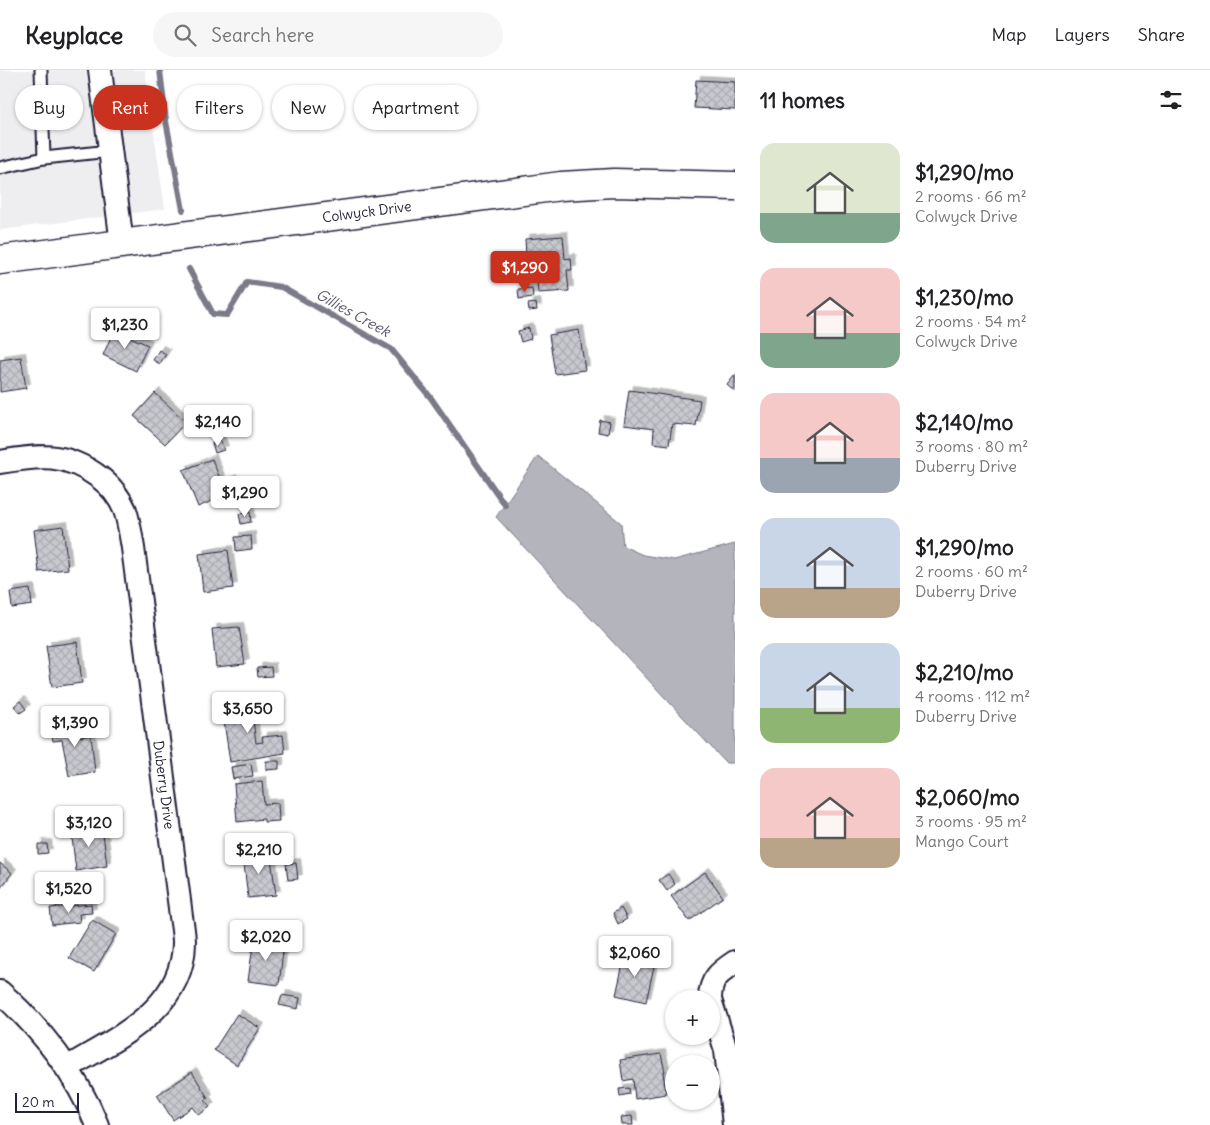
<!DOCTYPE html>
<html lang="en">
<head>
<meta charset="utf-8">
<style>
	:root { --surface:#fff; --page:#f6f6f6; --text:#202124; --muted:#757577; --line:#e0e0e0; --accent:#c8321e }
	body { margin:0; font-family:Delius,sans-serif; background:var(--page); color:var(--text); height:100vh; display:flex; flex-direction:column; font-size:19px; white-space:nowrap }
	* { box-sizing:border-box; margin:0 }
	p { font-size:16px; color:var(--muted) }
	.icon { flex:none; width:28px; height:28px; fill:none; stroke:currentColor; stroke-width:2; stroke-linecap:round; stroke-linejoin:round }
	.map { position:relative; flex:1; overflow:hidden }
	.drawer { display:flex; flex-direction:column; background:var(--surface); width:475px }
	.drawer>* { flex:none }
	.banner { position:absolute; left:15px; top:15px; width:475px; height:45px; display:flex; gap:10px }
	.controls { position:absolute; left:665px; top:920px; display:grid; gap:10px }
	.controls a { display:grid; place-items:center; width:55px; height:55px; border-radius:50%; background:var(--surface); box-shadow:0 1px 4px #0004; font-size:25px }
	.scale { position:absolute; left:15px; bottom:12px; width:64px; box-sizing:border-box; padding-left:5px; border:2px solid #22223b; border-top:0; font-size:14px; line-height:18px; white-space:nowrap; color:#22223b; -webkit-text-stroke:4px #fff; paint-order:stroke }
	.price { position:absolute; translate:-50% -42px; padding:0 11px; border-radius:5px; background:#fff; color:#222; font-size:16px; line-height:32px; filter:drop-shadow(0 1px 2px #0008) }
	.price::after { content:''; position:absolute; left:50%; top:30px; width:15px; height:11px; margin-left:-8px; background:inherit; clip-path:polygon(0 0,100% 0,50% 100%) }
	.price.current { background:var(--accent); color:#fff }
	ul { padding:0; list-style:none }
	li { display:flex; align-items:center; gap:15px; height:125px; padding:0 25px }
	li span { display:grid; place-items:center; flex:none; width:140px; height:100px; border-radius:15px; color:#555 }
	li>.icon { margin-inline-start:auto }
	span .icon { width:60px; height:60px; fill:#fffc; stroke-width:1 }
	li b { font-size:21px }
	h2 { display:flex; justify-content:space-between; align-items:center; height:60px; padding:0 25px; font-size:21px }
	.pill { padding:0 18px; border-radius:22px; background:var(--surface); box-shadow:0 1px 4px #0004; font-size:18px; line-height:45px }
	.pill.current { background:var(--accent); color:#fff }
	header { display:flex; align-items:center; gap:30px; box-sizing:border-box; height:70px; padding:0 25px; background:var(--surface); border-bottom:1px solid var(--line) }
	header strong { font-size:24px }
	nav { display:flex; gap:28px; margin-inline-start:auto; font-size:18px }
	.search { width:350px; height:45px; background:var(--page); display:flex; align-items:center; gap:12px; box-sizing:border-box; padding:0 18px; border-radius:28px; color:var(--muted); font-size:19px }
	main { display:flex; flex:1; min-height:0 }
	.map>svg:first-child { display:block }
	.built { fill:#eeeef1 }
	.water { fill:#b4b4bc; stroke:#7a7a88 }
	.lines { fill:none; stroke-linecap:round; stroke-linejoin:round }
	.stream { stroke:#7a7a88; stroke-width:6 }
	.building { fill:url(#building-cross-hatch); stroke:#22223b; filter:url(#shadow) }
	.service-casing { stroke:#22223b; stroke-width:15 }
	.minor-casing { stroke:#22223b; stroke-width:26 }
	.tertiary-casing { stroke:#22223b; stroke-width:31 }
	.service { stroke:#fff; stroke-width:11 }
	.minor { stroke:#fff; stroke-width:22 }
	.tertiary { stroke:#fff; stroke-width:28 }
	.labels { text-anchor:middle; stroke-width:4; stroke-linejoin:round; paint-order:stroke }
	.street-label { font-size:14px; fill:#22223b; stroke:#fff }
	.water-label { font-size:15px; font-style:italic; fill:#5c5c6f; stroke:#fff }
</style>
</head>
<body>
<header>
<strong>Keyplace</strong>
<div class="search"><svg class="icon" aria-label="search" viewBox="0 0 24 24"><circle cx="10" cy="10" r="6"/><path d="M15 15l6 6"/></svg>Search here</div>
<nav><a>Map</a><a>Layers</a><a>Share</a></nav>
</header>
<main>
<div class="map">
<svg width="735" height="1055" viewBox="0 0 735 1055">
	<defs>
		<pattern id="building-cross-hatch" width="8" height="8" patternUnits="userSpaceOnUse" patternTransform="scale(1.25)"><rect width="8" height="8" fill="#c8c8cf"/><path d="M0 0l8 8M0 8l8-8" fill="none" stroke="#acacb3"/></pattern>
		<filter id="shadow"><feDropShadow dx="4.5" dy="-4.5" stdDeviation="0" flood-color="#0004"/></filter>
	</defs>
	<rect width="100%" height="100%" fill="#fff"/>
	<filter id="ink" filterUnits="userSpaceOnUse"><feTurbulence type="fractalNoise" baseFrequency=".02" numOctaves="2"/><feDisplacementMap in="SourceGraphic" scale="10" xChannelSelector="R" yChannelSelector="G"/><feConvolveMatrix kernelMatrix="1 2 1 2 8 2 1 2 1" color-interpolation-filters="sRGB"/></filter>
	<g filter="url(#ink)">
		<polygon class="built" points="0,0 145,0 165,139 0,160"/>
		<polygon class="water" points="538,386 621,453 623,476 643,485 674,490 735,474 735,693 726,693 496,447"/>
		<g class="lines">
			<g class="stream">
				<polyline points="160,0 166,51 183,140"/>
				<polyline points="189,199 213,244 227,245 247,212 281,217 391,279 431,328 505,435"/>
			</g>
		</g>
		<g class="building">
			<polygon points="696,10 735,12 735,40 694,38"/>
			<polygon points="563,166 565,189 571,188 572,200 567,200 569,221 538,223 535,185 526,186 525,169"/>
			<polygon points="532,218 533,227 519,229 518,219"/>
			<polygon points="536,233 537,240 529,241 528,234"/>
			<polygon points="529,258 531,269 521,272 518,261"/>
			<polygon points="114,260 148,275 136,301 103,285"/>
			<polygon points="579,260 585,300 555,304 549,265"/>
			<polygon points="159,280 166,284 160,294 153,290"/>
			<polygon points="21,287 26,318 0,322 0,290"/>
			<polygon points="735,305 735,322 727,315"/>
			<polygon points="629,320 700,330 696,356 672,354 669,375 653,373 654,359 624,355"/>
			<polygon points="155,323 186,352 165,374 134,346"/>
			<polygon points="600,350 610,352 608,364 598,362"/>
			<polygon points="220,370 224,380 215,383 212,373"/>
			<polygon points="212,389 222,414 232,409 236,421 198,437 183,400"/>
			<polygon points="250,442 251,452 241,454 239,444"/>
			<polygon points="63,456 68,499 39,502 34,460"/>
			<polygon points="251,466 252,479 236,481 235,467"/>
			<polygon points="228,480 233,518 203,522 199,484"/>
			<polygon points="30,519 32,535 12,538 10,522"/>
			<polygon points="239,557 245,594 216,597 212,559"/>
			<polygon points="77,572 82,613 52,617 46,576"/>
			<polygon points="271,597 272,606 258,607 257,598"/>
			<polygon points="20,631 26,639 20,643 14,636"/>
			<polygon points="262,633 264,649 253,650 256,673 263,672 262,667 283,665 285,683 230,692 222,638"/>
			<polygon points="78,651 80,667 91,665 95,702 69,706 62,670 53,671 50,655"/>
			<polygon points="266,691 279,691 279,699 266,700"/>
			<polygon points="251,694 253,706 233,709 231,697"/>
			<polygon points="262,711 264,734 278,733 279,751 264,752 264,749 237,752 234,714"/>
			<polygon points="102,755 107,796 76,801 71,759"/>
			<polygon points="38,774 47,774 48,783 38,784"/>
			<polygon points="270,782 276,825 248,828 243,786"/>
			<polygon points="0,793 12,803 0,819"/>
			<polygon points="296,793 298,809 288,810 286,794"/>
			<polygon points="705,802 723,827 689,851 671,826"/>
			<polygon points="668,804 675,814 667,821 659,810"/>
			<polygon points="91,834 92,843 79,844 80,852 52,855 50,838"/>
			<polygon points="621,838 627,849 618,854 613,843"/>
			<polygon points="92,850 116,864 94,902 69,888"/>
			<polygon points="254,868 284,872 279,915 248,911"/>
			<polygon points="625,885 655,892 646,932 616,925"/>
			<polygon points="282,925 300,928 298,939 279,935"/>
			<polygon points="237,944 260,958 237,995 214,980"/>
			<polygon points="661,984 665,1002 663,1002 666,1024 635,1029 633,1009 623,1011 620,990"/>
			<polygon points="192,1002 208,1028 205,1030 210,1037 199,1045 193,1037 173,1050 157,1025"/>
			<polygon points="629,1018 630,1024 620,1026 619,1019"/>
			<polygon points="632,1046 633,1055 622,1055 621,1047"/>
		</g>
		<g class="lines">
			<g class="service-casing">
				<g id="service">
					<polyline points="41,0 44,88"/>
					<polyline points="0,98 44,88 110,81"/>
				</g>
			</g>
			<g class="minor-casing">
				<g id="minor">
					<polyline points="100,0 122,174"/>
					<path id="s1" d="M 0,392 C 40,385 65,382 99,407 C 110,415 120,428 125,440 C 129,452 131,466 133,478 L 180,838 C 181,850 184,861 184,873 C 183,940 116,968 67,998"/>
					<path d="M 0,922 C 41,958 77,1005 97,1055"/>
					<path d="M 710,929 C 710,909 720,902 735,892"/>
					<polyline points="711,933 726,980 734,1055"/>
				</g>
			</g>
			<g class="tertiary-casing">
				<g id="tertiary">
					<path id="s2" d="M 0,190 L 561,116 L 614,113 L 735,116"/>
				</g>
			</g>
			<use href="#service" class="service"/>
			<use href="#minor" class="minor"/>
			<use href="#tertiary" class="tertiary"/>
		</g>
	</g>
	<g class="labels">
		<g class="street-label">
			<text dy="5" stroke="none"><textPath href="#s2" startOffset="370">Colwyck Drive</textPath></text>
			<text dy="5" stroke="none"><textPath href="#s1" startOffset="424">Duberry Drive</textPath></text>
		</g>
		<g class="water-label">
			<text transform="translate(353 243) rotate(29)" y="5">Gillies Creek</text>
		</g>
	</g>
</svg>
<div class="controls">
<a>+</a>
<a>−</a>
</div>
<div class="scale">20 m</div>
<b class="price current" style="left:525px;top:223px">$1,290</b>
<b class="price" style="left:125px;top:280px">$1,230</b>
<b class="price" style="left:218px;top:377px">$2,140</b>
<b class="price" style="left:245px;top:448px">$1,290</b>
<b class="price" style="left:248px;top:664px">$3,650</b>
<b class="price" style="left:75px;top:678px">$1,390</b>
<b class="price" style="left:89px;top:778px">$3,120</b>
<b class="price" style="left:259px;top:805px">$2,210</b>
<b class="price" style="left:69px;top:844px">$1,520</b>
<b class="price" style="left:266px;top:892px">$2,020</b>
<b class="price" style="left:635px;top:908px">$2,060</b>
<div class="banner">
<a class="pill">Buy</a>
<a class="pill current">Rent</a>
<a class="pill">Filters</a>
<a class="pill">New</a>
<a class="pill">Apartment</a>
</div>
</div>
<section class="drawer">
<h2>11 homes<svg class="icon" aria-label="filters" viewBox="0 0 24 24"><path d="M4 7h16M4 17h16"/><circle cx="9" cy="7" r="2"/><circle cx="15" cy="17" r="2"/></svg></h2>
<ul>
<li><span style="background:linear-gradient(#dfe7d0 70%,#7fa58c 0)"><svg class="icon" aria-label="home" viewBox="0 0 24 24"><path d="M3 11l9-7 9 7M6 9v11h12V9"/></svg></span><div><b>$1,290/mo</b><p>2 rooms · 66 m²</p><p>Colwyck Drive</p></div></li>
<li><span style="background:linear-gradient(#f6c9c9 65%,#7fa58c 0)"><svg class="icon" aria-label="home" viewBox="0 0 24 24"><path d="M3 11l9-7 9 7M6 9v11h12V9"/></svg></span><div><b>$1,230/mo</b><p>2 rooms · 54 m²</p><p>Colwyck Drive</p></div></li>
<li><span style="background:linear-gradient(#f6c9c9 65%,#9aa5b1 0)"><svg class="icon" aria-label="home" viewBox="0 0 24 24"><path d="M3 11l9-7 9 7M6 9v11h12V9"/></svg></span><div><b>$2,140/mo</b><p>3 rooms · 80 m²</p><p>Duberry Drive</p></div></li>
<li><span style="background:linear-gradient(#c9d6e8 70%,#b9a48a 0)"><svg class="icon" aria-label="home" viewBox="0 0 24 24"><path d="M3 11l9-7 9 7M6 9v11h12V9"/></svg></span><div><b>$1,290/mo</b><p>2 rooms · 60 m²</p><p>Duberry Drive</p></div></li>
<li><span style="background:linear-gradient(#c9d6e8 65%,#8fb573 0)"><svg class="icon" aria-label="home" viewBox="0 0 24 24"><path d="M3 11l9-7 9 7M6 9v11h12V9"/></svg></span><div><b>$2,210/mo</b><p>4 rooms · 112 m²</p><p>Duberry Drive</p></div></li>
<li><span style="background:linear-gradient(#f6c9c9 70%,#b9a48a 0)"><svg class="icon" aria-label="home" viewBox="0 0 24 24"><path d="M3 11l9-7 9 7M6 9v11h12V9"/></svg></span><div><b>$2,060/mo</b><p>3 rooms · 95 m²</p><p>Mango Court</p></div></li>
</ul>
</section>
</main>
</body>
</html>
